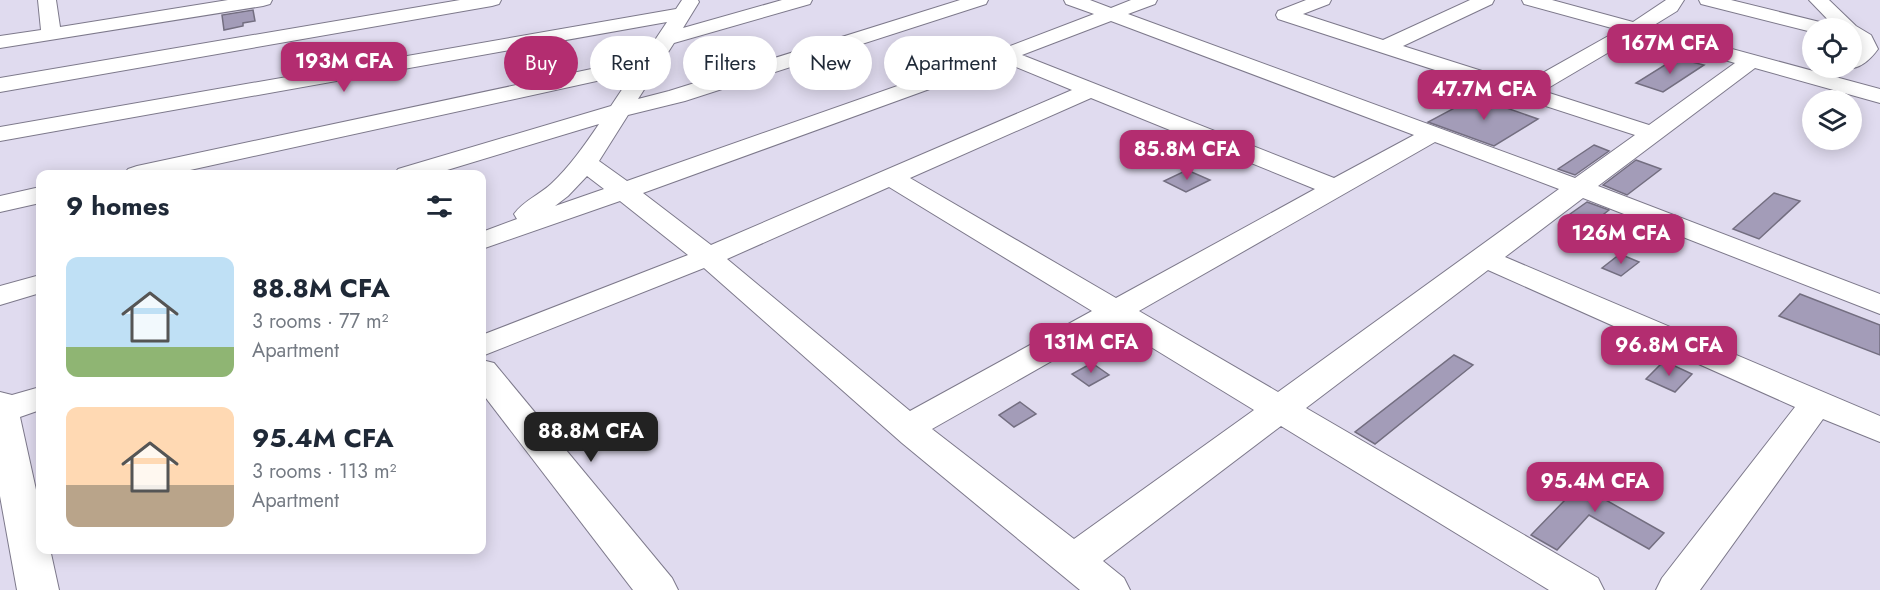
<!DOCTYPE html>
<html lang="en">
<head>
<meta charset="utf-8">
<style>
	:root { --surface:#fff; --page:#f2f2f3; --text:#1f2937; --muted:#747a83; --accent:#b32d70 }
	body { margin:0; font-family:Jost,sans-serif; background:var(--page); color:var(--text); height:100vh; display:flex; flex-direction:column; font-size:22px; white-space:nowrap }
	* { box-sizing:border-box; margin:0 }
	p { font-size:20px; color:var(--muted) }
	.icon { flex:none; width:33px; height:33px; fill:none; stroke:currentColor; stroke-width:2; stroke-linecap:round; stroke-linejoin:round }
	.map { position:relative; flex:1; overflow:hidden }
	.side { position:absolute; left:36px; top:170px; width:450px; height:384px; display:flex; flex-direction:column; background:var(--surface); border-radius:12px; box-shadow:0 3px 15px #0003 }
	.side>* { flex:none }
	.guide { position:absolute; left:504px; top:36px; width:570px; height:54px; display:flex; gap:12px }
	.controls { position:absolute; left:1802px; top:18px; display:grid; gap:12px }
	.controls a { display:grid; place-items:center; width:60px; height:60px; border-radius:50%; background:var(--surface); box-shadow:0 3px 15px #0003; font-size:30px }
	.price { position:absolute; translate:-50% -51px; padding:0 14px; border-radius:12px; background:var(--accent); color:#fff; font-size:20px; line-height:39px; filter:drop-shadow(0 2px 3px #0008) }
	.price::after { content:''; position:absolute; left:50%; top:36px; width:18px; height:14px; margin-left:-9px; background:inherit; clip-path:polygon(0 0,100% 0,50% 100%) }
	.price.active { background:#222; color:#fff }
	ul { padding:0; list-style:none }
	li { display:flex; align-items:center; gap:18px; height:150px; padding:0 30px }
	li span { display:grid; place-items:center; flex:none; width:168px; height:120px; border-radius:12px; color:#555 }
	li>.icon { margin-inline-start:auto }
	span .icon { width:72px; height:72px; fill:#fffc; stroke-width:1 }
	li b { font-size:26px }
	h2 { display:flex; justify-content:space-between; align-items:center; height:72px; padding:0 30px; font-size:26px }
	.tag { padding:0 21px; border-radius:27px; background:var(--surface); box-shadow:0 3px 15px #0003; font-size:21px; line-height:54px }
	.tag.active { background:var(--accent); color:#fff }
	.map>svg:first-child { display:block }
	.building { fill:#a39cb8; stroke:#736e80; stroke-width:1.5 }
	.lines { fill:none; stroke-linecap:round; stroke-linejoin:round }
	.minor-casing { stroke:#7d798b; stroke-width:2 }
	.minor { fill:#fff; fill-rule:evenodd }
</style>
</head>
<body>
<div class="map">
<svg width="1880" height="590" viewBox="0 0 1880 590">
	<rect width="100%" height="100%" fill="#e0dbef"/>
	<g class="building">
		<polygon points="253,10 255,21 243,23 243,26 224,30 222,15"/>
		<polygon points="1676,58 1704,65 1663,92 1636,83"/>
		<polygon points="1475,97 1538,119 1494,146 1428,122"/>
		<polygon points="1594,145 1609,151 1575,175 1558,169"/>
		<polygon points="1636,160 1661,169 1627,195 1603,185"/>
		<polygon points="1187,170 1210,180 1186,192 1164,181"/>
		<polygon points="1774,193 1800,201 1759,239 1733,229"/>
		<polygon points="1587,202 1609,210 1586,228 1563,219"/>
		<polygon points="1620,254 1639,262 1621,276 1602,268"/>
		<polygon points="1800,294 1880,325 1880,355 1779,316"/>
		<polygon points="1454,355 1473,365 1375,444 1355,432"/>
		<polygon points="1664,361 1692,374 1675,392 1646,379"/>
		<polygon points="1092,363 1109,375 1089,386 1072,374"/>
		<polygon points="1020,402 1036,414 1014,427 999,415"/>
		<polygon points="1600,464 1625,477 1604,499 1664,533 1649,549 1589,515 1557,550 1531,535"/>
	</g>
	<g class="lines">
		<g class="minor-casing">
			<g id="minor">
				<polygon points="38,0 56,0 60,27 228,0 272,0 270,4 263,6 0,48 0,36 41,30"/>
				<polygon points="460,0 501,0 499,4 492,6 0,92 0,78"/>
				<path d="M 682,0 L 698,0 L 699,2 L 683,28 L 782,0 L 812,0 L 810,4 L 674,43 L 638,99 L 669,91 L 960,0 L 988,0 L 986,4 L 685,101 L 628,115 L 599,161 L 627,181 L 997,51 L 1094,14 L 1066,4 L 1064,0 L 1090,0 L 1111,8 L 1131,0 L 1157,0 L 1155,4 L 1128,14 L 1575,178 L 1635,135 L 1278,19 L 1276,15 L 1278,11 L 1306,0 L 1331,0 L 1329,4 L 1303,14 L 1383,40 L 1470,0 L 1494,0 L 1492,4 L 1403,46 L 1523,84 L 1619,30 L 1524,4 L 1522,0 L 1552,0 L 1633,22 L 1666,0 L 1684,0 L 1677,11 L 1651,27 L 1880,89 L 1880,103 L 1755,68 L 1598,186 L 1880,294 L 1880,314 L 1583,198 L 1505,257 L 1880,416 L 1880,442 L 1823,419 L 1700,590 L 1656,590 L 1662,578 L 1795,407 L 1488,270 L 1306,408 L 1598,578 L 1604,590 L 1549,590 L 1281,426 L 1103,561 L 1124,578 L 1130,590 L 1080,590 L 902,443 L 704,268 L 482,356 L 482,335 L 688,255 L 620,201 L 482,249 L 482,232 L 517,219 L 514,214 C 523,201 539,195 551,184 C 570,166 584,146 599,124 L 434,174 L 394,174 L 398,169 L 611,106 L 633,73 L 172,174 L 124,174 L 128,169 L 137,166 L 643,58 L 667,22 L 0,141 L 0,127 L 676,9 ZM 1111,21 L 1414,135 L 1334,178 L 1022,55 ZM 1638,35 L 1735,63 L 1649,125 L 1543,91 ZM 1004,62 L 1072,90 L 711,245 L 643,193 ZM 1091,98 L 1315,189 L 1116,298 L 910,178 ZM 1435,142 L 1559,189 L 1278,392 L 1139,311 ZM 587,176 L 604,189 L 555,206 L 568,196 ZM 889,187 L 1092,311 L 910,411 L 727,259 ZM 1115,325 L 1254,410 L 1074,539 L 932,429 Z"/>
				<polygon points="1699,0 1731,0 1828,24 1831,28 1812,28 1812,32 1701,4"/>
				<path d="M 1809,0 L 1829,0 L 1856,26 L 1871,35 L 1878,49 C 1870,60 1858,71 1844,68 L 1851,68 L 1851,53 L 1857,48 L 1851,39 L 1851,28 L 1836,28 Z"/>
				<polygon points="40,187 40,203 0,212 0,196"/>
				<polygon points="40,275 40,293 0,305 0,286"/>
				<polygon points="482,360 494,363 672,578 678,590 633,590 482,393"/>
				<polygon points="40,387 40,410 20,417 40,508 40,549 50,549 59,590 17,590 0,496 0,392 12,395"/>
			</g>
		</g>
		<use href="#minor" class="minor"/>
	</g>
</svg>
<div class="controls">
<a><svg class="icon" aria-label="locate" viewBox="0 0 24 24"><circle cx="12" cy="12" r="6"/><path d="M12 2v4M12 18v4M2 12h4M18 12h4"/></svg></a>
<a><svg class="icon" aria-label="layers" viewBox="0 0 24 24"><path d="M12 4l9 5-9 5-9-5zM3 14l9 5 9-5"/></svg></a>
</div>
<b class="price" style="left:1670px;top:75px">167M CFA</b>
<b class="price" style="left:344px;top:93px">193M CFA</b>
<b class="price" style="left:1484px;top:121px">47.7M CFA</b>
<b class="price" style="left:1187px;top:181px">85.8M CFA</b>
<b class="price" style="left:1621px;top:265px">126M CFA</b>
<b class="price" style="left:1091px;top:374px">131M CFA</b>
<b class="price" style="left:1669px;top:377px">96.8M CFA</b>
<b class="price active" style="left:591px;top:463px">88.8M CFA</b>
<b class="price" style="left:1595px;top:513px">95.4M CFA</b>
<div class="guide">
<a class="tag active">Buy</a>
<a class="tag">Rent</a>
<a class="tag">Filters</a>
<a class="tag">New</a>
<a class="tag">Apartment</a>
</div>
<section class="side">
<h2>9 homes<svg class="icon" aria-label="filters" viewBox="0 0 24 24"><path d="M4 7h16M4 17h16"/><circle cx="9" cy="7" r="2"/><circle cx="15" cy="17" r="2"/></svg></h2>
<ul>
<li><span style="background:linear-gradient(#bfe0f5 75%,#8fb573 0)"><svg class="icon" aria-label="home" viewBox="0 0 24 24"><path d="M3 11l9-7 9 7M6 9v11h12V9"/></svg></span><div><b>88.8M CFA</b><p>3 rooms · 77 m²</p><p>Apartment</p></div></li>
<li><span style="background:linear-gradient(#ffd9b3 65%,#b9a48a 0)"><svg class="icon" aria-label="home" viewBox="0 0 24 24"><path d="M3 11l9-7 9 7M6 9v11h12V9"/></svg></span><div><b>95.4M CFA</b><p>3 rooms · 113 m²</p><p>Apartment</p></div></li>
</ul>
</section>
</div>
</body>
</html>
